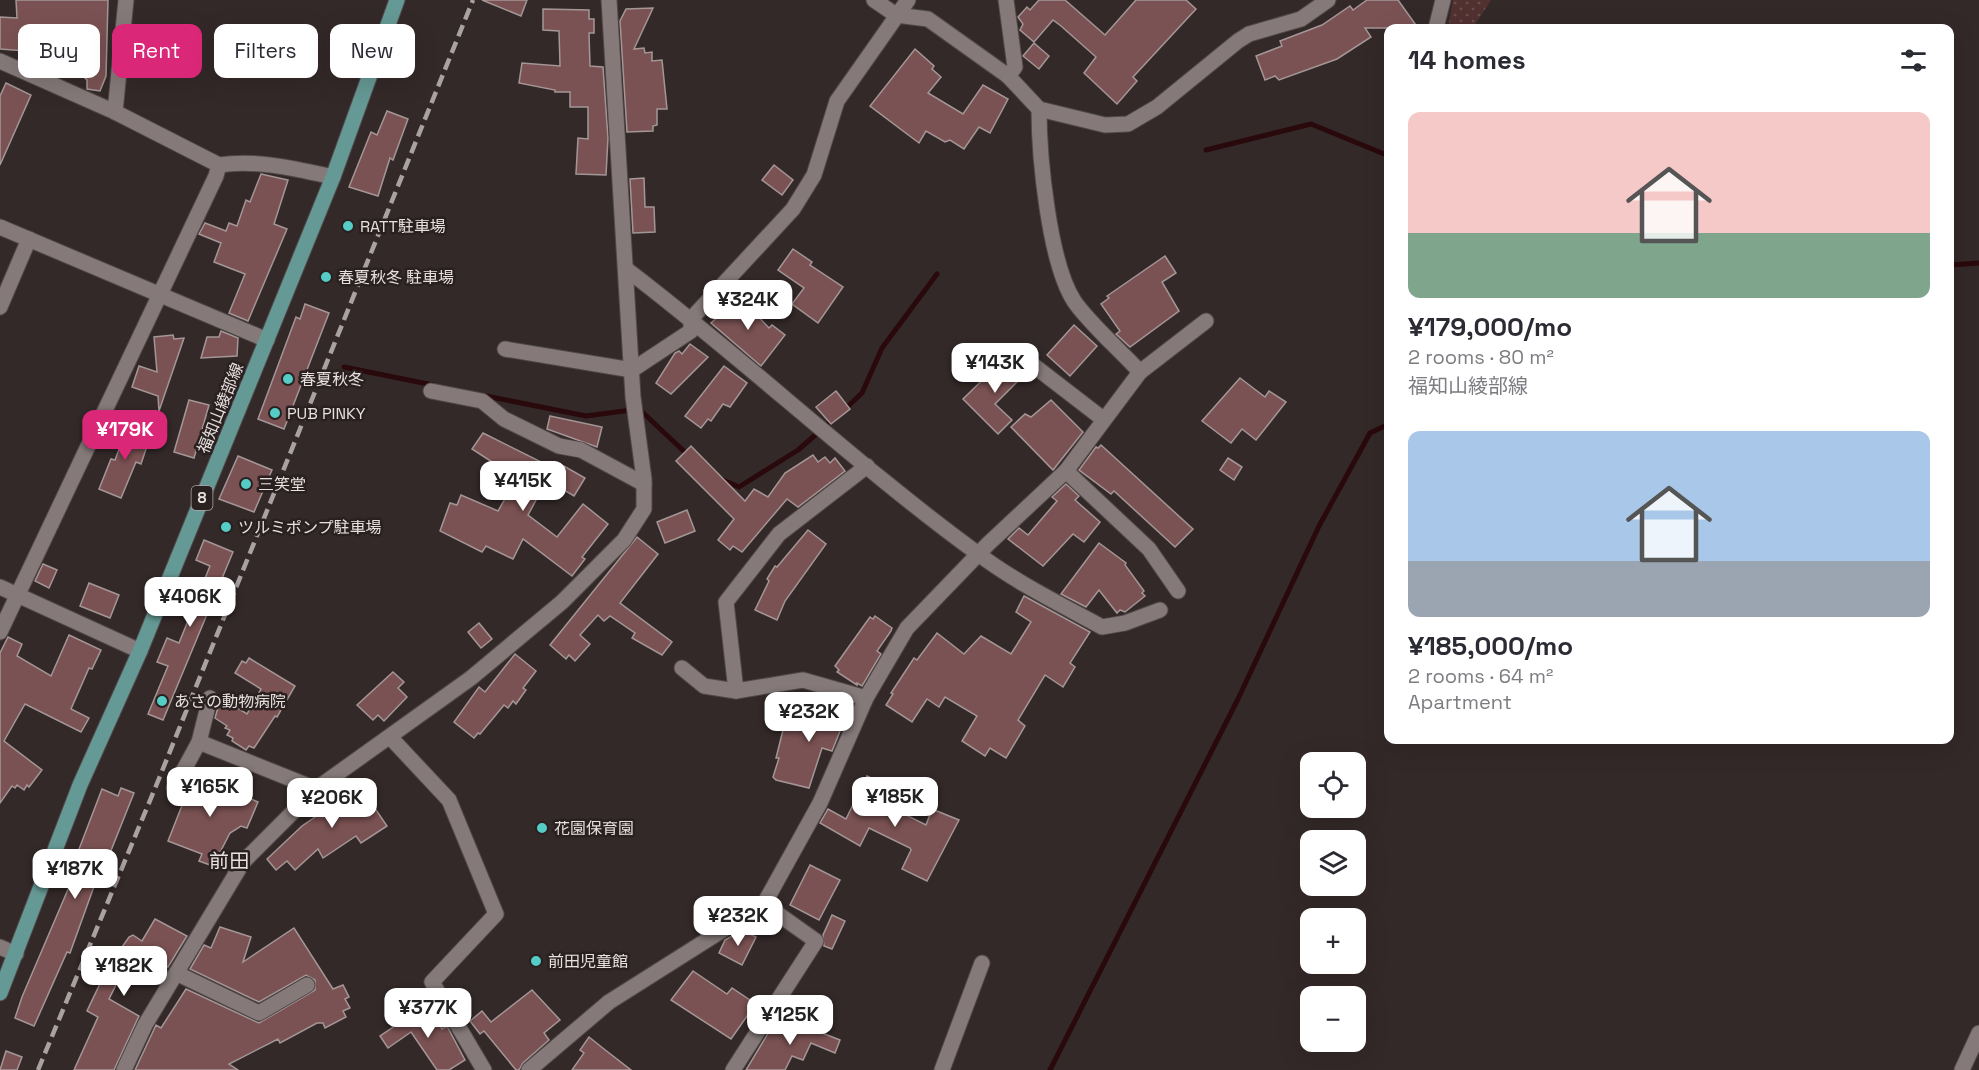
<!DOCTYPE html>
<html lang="en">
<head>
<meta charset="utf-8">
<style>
	:root { --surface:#fff; --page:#f7f7f7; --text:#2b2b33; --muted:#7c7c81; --accent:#db2777 }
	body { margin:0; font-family:"Space Grotesk","Noto Sans JP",sans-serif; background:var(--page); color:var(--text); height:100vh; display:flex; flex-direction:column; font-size:22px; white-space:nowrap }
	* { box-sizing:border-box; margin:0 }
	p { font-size:20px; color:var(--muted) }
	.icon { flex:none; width:33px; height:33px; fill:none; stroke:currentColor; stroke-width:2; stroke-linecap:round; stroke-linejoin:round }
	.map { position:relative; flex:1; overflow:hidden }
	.drawer { position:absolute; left:1384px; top:24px; width:570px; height:720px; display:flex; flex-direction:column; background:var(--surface); border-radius:12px; box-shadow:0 6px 24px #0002 }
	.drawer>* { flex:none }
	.hud { position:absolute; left:18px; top:24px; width:570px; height:54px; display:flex; gap:12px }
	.controls { position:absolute; left:1300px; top:752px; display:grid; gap:12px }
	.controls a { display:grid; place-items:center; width:66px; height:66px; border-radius:12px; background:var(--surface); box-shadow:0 6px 24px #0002; font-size:30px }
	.price { position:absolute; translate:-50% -51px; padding:0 14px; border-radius:12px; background:#fff; color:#222; font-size:20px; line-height:39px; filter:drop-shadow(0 2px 3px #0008) }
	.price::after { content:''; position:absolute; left:50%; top:36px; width:18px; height:14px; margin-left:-9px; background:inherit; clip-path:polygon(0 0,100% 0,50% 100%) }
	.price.selected { background:var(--accent); color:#fff }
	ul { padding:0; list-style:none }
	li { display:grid; align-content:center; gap:12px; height:318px; padding:0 24px }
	li span { display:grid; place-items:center; height:186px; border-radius:12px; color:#555 }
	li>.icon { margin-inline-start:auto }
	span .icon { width:108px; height:108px; fill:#fffc; stroke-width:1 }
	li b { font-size:26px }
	h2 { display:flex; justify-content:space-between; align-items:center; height:72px; padding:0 24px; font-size:26px }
	.pill { padding:0 21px; border-radius:12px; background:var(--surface); box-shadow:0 6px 24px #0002; font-size:21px; line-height:54px }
	.pill.selected { background:var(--accent); color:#fff }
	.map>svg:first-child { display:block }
	.grass { fill:url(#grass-dots) }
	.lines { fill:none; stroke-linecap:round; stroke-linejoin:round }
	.stream { stroke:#29090b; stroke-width:5 }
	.building { fill:#7b5253; stroke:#a49696; stroke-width:1.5 }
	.minor-casing { stroke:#504848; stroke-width:17 }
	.tertiary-casing { stroke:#504848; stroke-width:17 }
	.primary-casing { stroke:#504848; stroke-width:17 }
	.minor { stroke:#857979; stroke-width:15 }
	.tertiary { stroke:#857979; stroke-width:15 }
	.primary { stroke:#659995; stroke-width:15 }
	.rail { stroke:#aaa2a2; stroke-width:4.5; stroke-dasharray:12 6; stroke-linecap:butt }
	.poi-dot { fill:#55cdc6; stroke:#2a2020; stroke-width:2 }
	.labels { text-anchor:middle; stroke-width:5; stroke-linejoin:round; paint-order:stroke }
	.shield { fill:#2a2020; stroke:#aea6a6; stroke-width:1.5 }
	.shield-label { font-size:15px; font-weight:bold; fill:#e7e0e0 }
	.poi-label { font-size:16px; fill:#e7e0e0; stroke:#2a2020; text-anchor:start }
	.street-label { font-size:16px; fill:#e7e0e0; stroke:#2a2020 }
	.quarter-label { font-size:20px; fill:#e7e0e0; stroke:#2a2020 }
</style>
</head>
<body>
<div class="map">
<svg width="1979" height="1070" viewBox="0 0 1979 1070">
	<defs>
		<pattern id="grass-dots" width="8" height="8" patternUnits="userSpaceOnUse" patternTransform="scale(1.5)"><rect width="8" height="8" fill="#513030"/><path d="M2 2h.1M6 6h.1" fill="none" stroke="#6a4e4e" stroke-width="1.8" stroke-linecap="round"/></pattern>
	</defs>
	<rect width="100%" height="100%" fill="#342929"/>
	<polygon class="grass" points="1453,0 1491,0 1473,28 1448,28"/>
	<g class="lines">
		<g class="stream">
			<polyline points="1206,150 1311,124 1389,156"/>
			<polyline points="1950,265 1979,263"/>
			<polyline points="344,367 433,385"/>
			<polyline points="481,395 586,416 639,409 690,457"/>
			<polyline points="844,410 862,393 882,348 937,274"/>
			<polyline points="721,479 739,487 798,450 835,418"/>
			<polyline points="1050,1070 1238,699 1319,526 1370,433 1389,424"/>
		</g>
	</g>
	<g class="building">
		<polygon points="16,0 108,0 106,76 100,91 87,89 87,80 84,77 58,76 51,73 52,53 0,49 0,17 17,18"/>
		<polygon points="482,0 527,0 521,16"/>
		<polygon points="1039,0 1065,0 1105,35 1136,0 1186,0 1196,9 1133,77 1137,81 1117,104 1084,73 1096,57 1061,26 1053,20 1034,42 1020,30 1023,24 1018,17 1027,7 1030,10"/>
		<polygon points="1367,0 1398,0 1418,28 1365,28 1371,37 1337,59 1279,80 1275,76 1265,80 1256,56 1282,46 1280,41 1322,25 1350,6 1353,10"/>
		<polygon points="653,8 634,49 644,48 645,53 652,52 652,61 662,60 667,109 657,109 657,125 653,126 653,131 627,132 620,21 626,9"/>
		<polygon points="543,9 589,10 589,19 594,19 594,33 589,33 590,66 603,67 608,138 606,175 576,174 578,138 588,139 588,107 570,107 570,92 555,92 555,90 519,83 522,63 560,66 559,31 543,30"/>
		<polygon points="1034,43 1049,56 1039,69 1023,56"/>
		<polygon points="915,49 934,66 932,69 941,77 928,93 963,114 983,85 1008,99 990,133 979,127 964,149 950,140 945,142 926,131 919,143 870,106"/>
		<polygon points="6,83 31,95 0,165 0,96"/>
		<polygon points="387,111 408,119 393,160 390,158 378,196 349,187 371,132 377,135"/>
		<polygon points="774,165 793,180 782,195 762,180"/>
		<polygon points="261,174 288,180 274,224 287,229 248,321 229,313 245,274 214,262 221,243 199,234 205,223 226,231 229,223 237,226 246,200 250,202"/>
		<polygon points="644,178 645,207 654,207 655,232 633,233 630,179"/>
		<polygon points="793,249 812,262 810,265 843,287 818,323 792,304 804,288 778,270"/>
		<polygon points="1165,256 1176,273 1162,282 1179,311 1130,347 1116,334 1120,331 1101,304 1109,298 1107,296"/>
		<polygon points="740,297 769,328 772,325 785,335 761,366 711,323"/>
		<polygon points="305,304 329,313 284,429 258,419 296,317 300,319"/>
		<polygon points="1074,325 1097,346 1070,376 1047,355"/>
		<polygon points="221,331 238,338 237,356 201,358 207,337 219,337"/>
		<polygon points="173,335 174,339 184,338 159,411 158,396 132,387 139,366 157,372 154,337"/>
		<polygon points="690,344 708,357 671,394 656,383 675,353 679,351 682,354"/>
		<polygon points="1007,356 1025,374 995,404 1012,420 998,434 963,399"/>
		<polygon points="724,366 747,383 730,407 723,404 711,421 708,419 701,428 685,416"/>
		<polygon points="1240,378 1265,397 1269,391 1286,402 1256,440 1242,429 1231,443 1202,421"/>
		<polygon points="836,391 850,409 831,424 816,407"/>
		<polygon points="189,400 209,405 194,458 174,452"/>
		<polygon points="1051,400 1083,432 1053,470 1011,427 1025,414 1031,417"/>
		<polygon points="550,416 602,427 597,447 547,429"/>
		<polygon points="128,425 151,434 141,464 136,462 121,498 99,489 111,459 115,460"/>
		<polygon points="483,433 561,472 564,466 585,478 574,496 547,480 528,515 557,537 583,504 608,524 582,557 585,559 572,576 523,539 513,559 486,546 482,552 440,531 450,503 457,505 461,495 498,511 517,478 472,449"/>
		<polygon points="1101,445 1193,529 1175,547 1114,491 1111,494 1079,470 1096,447 1098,448"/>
		<polygon points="691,446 745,501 754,489 768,497 785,473 813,455 818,462 825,457 830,463 835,458 845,471 798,507 787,499 742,552 733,546 730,550 718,540 734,519 676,461"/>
		<polygon points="238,456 272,470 254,512 219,499"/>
		<polygon points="1228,458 1242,467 1234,480 1220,470"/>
		<polygon points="1066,484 1079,496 1075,500 1100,522 1084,542 1073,534 1043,566 1008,539 1019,528 1028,535 1057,501 1052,497"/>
		<polygon points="687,510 695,531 665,543 657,522"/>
		<polygon points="808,530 826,544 785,601 777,620 755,610 769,581 767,579 775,566 777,567"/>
		<polygon points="637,537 658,554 620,603 672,642 662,655 632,638 635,633 610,616 604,621 598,615 580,635 590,644 575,661 569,655 566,659 550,645"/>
		<polygon points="204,540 233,552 163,720 148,714 168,666 157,662 167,638 179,643 210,566 196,560"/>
		<polygon points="1099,543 1126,563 1125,565 1144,591 1142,593 1145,596 1125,612 1120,610 1117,613 1099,590 1086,607 1061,594"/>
		<polygon points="43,564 57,570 49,588 35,581"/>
		<polygon points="89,583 119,595 110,618 80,606"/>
		<polygon points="1024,596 1090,632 1070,663 1075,667 1063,687 1045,675 1018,720 1025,726 1006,758 990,748 985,756 962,741 977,716 945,697 939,707 927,699 912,722 886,705 893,694 891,693 914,658 917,660 937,633 964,654 981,636 1011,654 1031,622 1016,612"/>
		<polygon points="875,616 892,628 891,631 877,651 881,654 862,686 857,683 857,685 837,672 839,670 835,666 870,617 873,619"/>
		<polygon points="479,623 492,639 481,648 468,632"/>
		<polygon points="69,635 101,650 92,669 89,668 71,709 89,718 81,732 25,704 4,741 42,770 29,787 27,785 24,790 17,785 15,788 12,786 0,803 0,653 8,637 22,644 17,656 51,676"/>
		<polygon points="515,654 536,671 523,688 526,690 516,704 513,701 508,708 504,705 480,734 478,733 474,738 454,722 479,687 485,692"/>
		<polygon points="249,658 295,686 277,717 275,716 254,748 249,746 246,750 232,741 233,738 227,735 230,730 225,728 227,726 215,718 219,704 223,699 247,714 261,689 235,673 242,661 246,663"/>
		<polygon points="393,672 404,682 398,688 407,697 384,721 378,715 373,720 357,705"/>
		<polygon points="822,696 851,704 832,751 822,748 809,788 776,780 773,777 779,758 776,758 786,718 813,726"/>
		<polygon points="194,775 258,802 247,828 241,826 230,833 213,866 199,861 202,854 168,841"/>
		<polygon points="867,776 892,788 884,804 926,825 932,809 959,820 927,881 902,869 911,850 910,848 869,828 860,846 820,823 828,809 846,819"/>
		<polygon points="355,779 387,826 361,843 356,836 323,858 318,849 295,870 287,861 276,870 267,859 302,826 344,797 339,789"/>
		<polygon points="121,788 134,793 104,868 101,867 70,953 67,952 34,1026 15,1018 22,997 81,859 76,857 102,789 118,796"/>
		<polygon points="810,865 840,880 819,920 790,905"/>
		<polygon points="832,915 845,921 832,949 824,946 823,935"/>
		<polygon points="155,919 187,936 168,967 159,962 158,965 142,957 131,976 123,971 109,999 139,1016 114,1070 74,1070 98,1017 87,1011 108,967 129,937 133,935 142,941"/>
		<polygon points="220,927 251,937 243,962 294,928 333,989 343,985 349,997 345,999 350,1008 343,1011 346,1017 325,1028 323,1023 317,1023 280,1043 278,1039 229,1064 238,1070 135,1070 156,1025 161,1028 186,989 259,1023 315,990 315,980 306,975 259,1002 190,969 204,945 211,948"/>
		<polygon points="742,930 756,937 742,965 719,953 725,940"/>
		<polygon points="693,971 727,994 732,988 753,1002 752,1009 731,1039 671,1000"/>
		<polygon points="532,990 560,1020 544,1033 549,1040 523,1063 519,1070 516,1070 484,1031 480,1034 470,1021 482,1011 491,1022"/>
		<polygon points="426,1005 442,1029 447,1026 465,1060 449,1070 437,1070 411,1032 388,1048 380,1036"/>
		<polygon points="801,1019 818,1028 817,1031 840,1040 835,1053 811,1043 803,1060 792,1056 785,1070 746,1070 773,1025 791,1034"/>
		<polygon points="589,1037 604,1049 631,1070 572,1070 584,1053 580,1050"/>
		<polygon points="6,1051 22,1057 17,1070 0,1070"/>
	</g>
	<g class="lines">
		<g class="minor-casing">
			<g id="minor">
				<polyline points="874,0 896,15 928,19 1008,76 1039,109 1105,125 1128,124 1157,107 1238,41 1249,34 1301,19 1328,0"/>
				<polyline points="1006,0 1015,67 1008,76"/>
				<polyline points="1436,28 1443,0"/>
				<path d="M 0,61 L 115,112 L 219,165 C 256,159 297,169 333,177"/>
				<polyline points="115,112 126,0"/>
				<polyline points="0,227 267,340"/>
				<path d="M 626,269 C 746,360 855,464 977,553 C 1015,582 1060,604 1102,627 L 1125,623 L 1160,610"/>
				<polyline points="0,307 29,239"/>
				<polyline points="505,349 632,370 691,331 691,319 793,209 814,175 837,101 908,0"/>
				<polyline points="1020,355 1103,419"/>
				<polyline points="1140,372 1206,321"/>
				<polyline points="431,391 482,401 504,419 559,446 581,450 644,484"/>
				<polyline points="1066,471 1149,549 1178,591"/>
				<polyline points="0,587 140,651"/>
				<polyline points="0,632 216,176 219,165"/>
				<polyline points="682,668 704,686 736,691"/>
				<polyline points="866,698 803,680 736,691 726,602 779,534 867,466"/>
				<polyline points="390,737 449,800 496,914 432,982 484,1070"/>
				<polyline points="199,742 316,789"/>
				<polyline points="174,788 199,742 210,698"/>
				<polyline points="0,947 16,954"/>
				<polyline points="176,973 259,1013 307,985"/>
				<polyline points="124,1070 145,1025 243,862 316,789 471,678 562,602 624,540 644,509 644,479 633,397 609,0"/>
				<path d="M 529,1070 L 609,1002 L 764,904 L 820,803 L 866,698 L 907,628 L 988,544 L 1066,471 L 1140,372 C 1122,352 1088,322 1074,301 C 1049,262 1039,157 1039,109"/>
				<polyline points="733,1070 816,941 764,904"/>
				<polyline points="942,1070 982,963"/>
			</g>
		</g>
		<g class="tertiary-casing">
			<polyline id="tertiary" points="1962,1070 1979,1033"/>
		</g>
		<g class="primary-casing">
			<polyline id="primary" points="0,993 80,785 140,651 333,177 397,0"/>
		</g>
		<use href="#minor" class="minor"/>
		<use href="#tertiary" class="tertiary"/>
		<use href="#primary" class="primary"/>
		<polyline class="rail" points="38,1070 156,786 473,0"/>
	</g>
	<g class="poi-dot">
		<circle cx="348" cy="226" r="6"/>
		<circle cx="326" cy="277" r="6"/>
		<circle cx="288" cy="379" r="6"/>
		<circle cx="275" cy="413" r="6"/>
		<circle cx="246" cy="484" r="6"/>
		<circle cx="226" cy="527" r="6"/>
		<circle cx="162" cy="701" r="6"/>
		<circle cx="542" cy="828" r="6"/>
		<circle cx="536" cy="961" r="6"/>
	</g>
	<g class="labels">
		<rect class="shield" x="191.5" y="486" width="21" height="24" rx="4.5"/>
		<g class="shield-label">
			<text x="202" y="503">8</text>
		</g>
		<g class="poi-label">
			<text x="360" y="232">RATT駐車場</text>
			<text x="338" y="283">春夏秋冬 駐車場</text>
			<text x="300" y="385">春夏秋冬</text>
			<text x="287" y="419">PUB PINKY</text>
			<text x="258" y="490">三笑堂</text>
			<text x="238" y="533">ツルミポンプ駐車場</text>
			<text x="174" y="707">あさの動物病院</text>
			<text x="554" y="834">花園保育園</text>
			<text x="548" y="967">前田児童館</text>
		</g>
		<g class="street-label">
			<text transform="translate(220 408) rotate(-68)" y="6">福知山綾部線</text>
		</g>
		<g class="quarter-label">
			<text x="229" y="868">前田</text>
		</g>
	</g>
</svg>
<div class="controls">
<a><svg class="icon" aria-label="locate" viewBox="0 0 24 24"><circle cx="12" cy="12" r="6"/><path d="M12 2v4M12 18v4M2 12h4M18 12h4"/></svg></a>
<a><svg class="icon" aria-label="layers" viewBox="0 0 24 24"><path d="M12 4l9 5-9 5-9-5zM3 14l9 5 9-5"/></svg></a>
<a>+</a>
<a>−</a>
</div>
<b class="price" style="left:748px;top:331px">¥324K</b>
<b class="price" style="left:995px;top:394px">¥143K</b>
<b class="price selected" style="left:125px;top:461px">¥179K</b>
<b class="price" style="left:523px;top:512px">¥415K</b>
<b class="price" style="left:190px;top:628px">¥406K</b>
<b class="price" style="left:809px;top:743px">¥232K</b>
<b class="price" style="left:210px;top:818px">¥165K</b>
<b class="price" style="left:895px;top:828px">¥185K</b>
<b class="price" style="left:332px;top:829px">¥206K</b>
<b class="price" style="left:75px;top:900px">¥187K</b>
<b class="price" style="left:738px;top:947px">¥232K</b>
<b class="price" style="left:124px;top:997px">¥182K</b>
<b class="price" style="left:428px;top:1039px">¥377K</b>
<b class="price" style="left:790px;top:1046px">¥125K</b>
<div class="hud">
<a class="pill">Buy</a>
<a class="pill selected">Rent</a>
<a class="pill">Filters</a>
<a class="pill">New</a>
</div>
<section class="drawer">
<h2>14 homes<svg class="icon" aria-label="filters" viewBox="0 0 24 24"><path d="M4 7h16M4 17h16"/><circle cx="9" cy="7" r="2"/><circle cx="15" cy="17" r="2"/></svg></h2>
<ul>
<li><span style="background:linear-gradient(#f6c9c9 65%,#7fa58c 0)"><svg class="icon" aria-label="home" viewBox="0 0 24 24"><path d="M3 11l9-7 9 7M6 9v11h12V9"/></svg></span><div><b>¥179,000/mo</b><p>2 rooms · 80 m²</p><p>福知山綾部線</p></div></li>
<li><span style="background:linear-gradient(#a9c7e8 70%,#9aa5b1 0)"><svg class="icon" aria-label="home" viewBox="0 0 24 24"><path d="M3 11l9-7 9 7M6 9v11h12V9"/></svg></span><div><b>¥185,000/mo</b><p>2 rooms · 64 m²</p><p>Apartment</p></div></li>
</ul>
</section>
</div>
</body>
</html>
